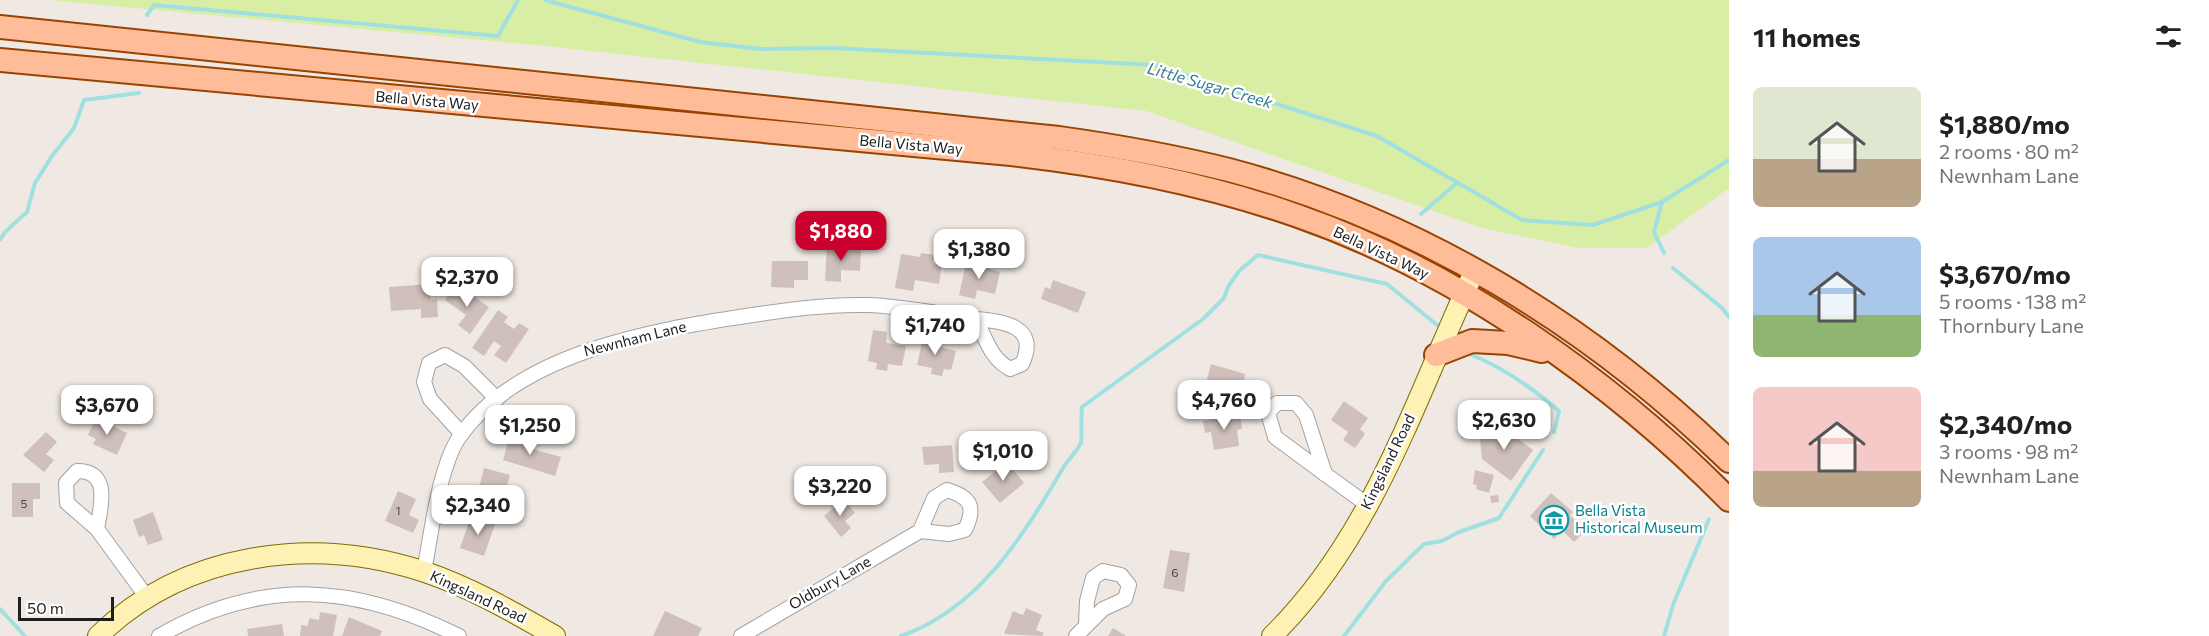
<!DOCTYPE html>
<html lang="en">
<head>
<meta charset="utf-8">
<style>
	:root { --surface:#fff; --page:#f6f6f6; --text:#202124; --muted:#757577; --accent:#cc002d }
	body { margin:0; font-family:Commissioner,sans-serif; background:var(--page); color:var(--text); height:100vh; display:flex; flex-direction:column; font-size:22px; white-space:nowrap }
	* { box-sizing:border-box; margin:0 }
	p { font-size:20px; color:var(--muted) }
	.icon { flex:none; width:33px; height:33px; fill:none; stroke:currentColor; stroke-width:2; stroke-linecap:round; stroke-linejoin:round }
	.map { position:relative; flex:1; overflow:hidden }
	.details { display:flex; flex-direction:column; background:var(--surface); width:480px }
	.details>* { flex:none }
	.scale { position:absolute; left:18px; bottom:15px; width:96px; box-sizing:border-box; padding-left:6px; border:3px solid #1e1e1e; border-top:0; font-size:16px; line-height:21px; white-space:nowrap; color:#1e1e1e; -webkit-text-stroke:4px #fff; paint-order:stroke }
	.price { position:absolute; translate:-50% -51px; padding:0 14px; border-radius:12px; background:#fff; color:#222; font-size:20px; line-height:39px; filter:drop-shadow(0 2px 3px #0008) }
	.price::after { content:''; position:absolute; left:50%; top:36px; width:18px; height:14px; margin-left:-9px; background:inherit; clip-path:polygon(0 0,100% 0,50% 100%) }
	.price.selected { background:var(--accent); color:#fff }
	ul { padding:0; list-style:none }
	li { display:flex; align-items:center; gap:18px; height:150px; padding:0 24px }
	li span { display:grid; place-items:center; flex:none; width:168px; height:120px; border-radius:9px; color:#555 }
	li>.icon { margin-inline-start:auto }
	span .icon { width:72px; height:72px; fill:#fffc; stroke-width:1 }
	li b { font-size:26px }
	h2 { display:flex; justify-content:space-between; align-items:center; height:72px; padding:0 24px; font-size:26px }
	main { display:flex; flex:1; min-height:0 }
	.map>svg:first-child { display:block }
	.grass { fill:#d9eea5 }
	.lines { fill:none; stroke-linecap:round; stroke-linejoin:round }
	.stream { stroke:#a0e0e1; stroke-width:4 }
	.building { fill:#d0c0bc }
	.street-casing { stroke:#a2a2a2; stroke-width:16 }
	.secondary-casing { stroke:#7a6c00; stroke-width:22 }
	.primary-casing { stroke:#984400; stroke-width:26 }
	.street { stroke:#fff; stroke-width:14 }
	.secondary { stroke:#fef1b3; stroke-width:20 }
	.primary { stroke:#ffbc99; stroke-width:22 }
	.labels { text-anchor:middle; stroke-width:5; stroke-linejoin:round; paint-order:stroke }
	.number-label { font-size:12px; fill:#4a4646 }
	.street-label { font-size:15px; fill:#1e1e1e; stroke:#fff }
	.culture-label { font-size:15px; fill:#0d838f; stroke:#fff; text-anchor:start }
	.water-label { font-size:16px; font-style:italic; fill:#397b93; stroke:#fff }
</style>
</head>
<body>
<main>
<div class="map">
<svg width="1729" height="636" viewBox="0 0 1729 636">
	<rect width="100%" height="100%" fill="#f0e9e3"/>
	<polygon class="grass" points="48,0 1729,0 1729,188 1647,248 1578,248 1482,228 1146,111 535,45"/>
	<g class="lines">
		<g class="stream">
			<polyline points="545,0 700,42 760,49 834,48 1154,65 1377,136 1522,220 1593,225 1662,202 1729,160"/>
			<polyline points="147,15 154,5 498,36 518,0"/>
			<polyline points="1662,202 1654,232 1664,253"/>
			<polyline points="1421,214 1457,183"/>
			<polyline points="0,240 5,232 27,212 35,183 52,156 74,128 84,100 139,93"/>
			<polyline points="1673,268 1722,308 1729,317"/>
			<path d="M 1467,353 C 1501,366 1530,386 1559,411 L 1554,432"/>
			<polyline points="0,609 25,636"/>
			<path d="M 901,636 C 976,610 1022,539 1060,473 C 1064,464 1078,450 1081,443 C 1082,438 1081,415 1082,407 L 1203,319 L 1224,298 L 1228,287 L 1239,271 L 1258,255 L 1387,284 L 1437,325"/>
			<polyline points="1344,636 1386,581 1424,544 1442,541 1459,532 1499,518 1543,450"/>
			<polyline points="1664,636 1673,605 1709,519"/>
		</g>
	</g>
	<g class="building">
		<polygon points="827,245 861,250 860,271 841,270 841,282 825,281"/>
		<polygon points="921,253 935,255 933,263 942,265 939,284 915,280 913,291 895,288 901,254 920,257"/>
		<polygon points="978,260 991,264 990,269 1000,272 995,294 977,290 975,299 959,295 966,264 976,267"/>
		<polygon points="772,261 808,261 808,280 794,280 794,288 771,287"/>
		<polygon points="1053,280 1086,292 1078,313 1041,299 1045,287 1050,289"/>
		<polygon points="429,284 431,300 437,299 438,317 421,318 421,309 391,311 389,287"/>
		<polygon points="456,284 489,307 470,334 458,325 466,315 445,300"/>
		<polygon points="498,310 508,317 504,322 514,329 519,323 529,329 506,363 494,355 501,346 494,341 484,356 472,348"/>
		<polygon points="873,330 887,332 886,343 906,346 902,366 888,364 887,371 876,369 877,363 868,361"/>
		<polygon points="924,334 938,337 936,346 956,351 951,370 944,369 942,376 931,374 932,368 917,365"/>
		<polygon points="1211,364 1245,374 1240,404 1207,395 1209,388 1205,387"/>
		<polygon points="1344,401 1368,418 1360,429 1365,434 1355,448 1343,440 1348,432 1331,420"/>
		<polygon points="1240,414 1242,429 1237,430 1239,446 1214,450 1211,432 1205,433 1203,421"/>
		<polygon points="96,418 127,433 117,455 93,444 96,439 88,435"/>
		<polygon points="1495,422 1533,450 1511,481 1482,459 1480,441"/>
		<polygon points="46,432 57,442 46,454 54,460 44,472 23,455"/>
		<polygon points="511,432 531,438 529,448 561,457 555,476 503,460"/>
		<polygon points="952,445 954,472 939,473 939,464 924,465 922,447"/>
		<polygon points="1007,462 1024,483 1000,503 982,482"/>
		<polygon points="484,468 510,475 500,510 475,503"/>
		<polygon points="1475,470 1494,475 1489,493 1476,489 1477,485 1473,484"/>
		<polygon points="12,483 40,483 40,499 33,499 33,517 12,517"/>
		<polygon points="398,491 416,499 409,515 419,520 413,533 385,521"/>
		<polygon points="1551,493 1573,512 1570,515 1585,531 1574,542 1556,524 1551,529 1557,536 1554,539 1530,516"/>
		<polygon points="1498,495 1499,502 1491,503 1490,496"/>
		<polygon points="843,499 855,513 845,521 851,528 841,537 824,516"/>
		<polygon points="153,512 163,540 148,545 144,535 139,537 133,520"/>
		<polygon points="471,516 495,524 484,556 460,548"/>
		<polygon points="1170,550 1190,553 1184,592 1163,588"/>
		<polygon points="1026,608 1042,615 1036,630 1044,633 1042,636 1004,634 1013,611 1023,615"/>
		<polygon points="665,611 702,628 698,636 653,636"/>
		<polygon points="320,612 337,615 333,636 300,636 301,625 308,626 309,618 319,620"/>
		<polygon points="349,617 382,631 380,636 342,636"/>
		<polygon points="282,624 284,636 248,636 247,629"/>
		<polygon points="1113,628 1126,636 1108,636"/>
	</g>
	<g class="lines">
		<g class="street-casing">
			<g id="street">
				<polygon points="1277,403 1296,403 1306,415 1325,474 1275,437 1268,413"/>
				<polyline points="462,434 430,399 424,382 429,363 445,355 464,366 497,399"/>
				<polyline points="1325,474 1369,506"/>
				<path d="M 97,529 L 67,503 L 66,483 L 77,471 C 111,471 101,506 97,529 L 146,596"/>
				<path d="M 424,572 C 431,535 439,466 460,436 C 519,353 652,330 746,316 C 786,310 826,304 867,305 C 903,306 940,314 975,319 C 987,339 989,357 1010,369 L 1022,364 C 1040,326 1003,321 975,319"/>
				<path d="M 159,636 C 261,577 355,584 459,636"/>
				<path d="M 741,636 L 920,531 L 949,534 L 965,530 C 976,507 971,497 947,490 L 934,498 L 920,531"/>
				<polyline points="1076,636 1103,609 1125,599 1129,585 1121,575 1103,571 1093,578 1087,601 1086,625"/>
			</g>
		</g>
		<g class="secondary-casing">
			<g id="secondary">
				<path d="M 98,636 C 184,552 313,535 425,572 C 470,587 513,612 555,636"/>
				<path d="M 1272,636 C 1374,536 1416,396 1475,270"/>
			</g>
		</g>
		<g class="primary-casing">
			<g id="primary">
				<path d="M 0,27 L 1059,138 C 1116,146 1173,156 1229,170 C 1418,220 1590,325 1729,461"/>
				<path d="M 0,60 L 1011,154 C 1108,165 1205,183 1298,216 C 1456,271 1612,381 1729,500"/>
				<polyline points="1436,355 1472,341 1508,343 1542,351"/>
			</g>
		</g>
		<use href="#street" class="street"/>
		<use href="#secondary" class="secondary"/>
		<use href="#primary" class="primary"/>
	</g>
	<defs>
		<g id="museum-ring" transform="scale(1.5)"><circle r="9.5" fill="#fff" stroke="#0f9aa8" stroke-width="1.5"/><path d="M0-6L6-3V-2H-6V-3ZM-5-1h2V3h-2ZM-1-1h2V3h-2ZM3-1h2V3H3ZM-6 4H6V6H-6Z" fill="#0f9aa8"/></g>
	</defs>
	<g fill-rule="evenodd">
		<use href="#museum-ring" x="1554" y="520"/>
	</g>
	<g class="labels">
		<g class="number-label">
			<text x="24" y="508">5</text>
			<text x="398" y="515">1</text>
			<text x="1175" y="577">6</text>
		</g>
		<g class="street-label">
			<text transform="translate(427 101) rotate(5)" y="5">Bella Vista Way</text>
			<text transform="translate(911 145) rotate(5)" y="5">Bella Vista Way</text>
			<text transform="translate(1381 253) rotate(25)" y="5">Bella Vista Way</text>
			<text transform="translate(635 339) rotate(-14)" y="5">Newnham Lane</text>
			<text transform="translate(1388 462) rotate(-64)" y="5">Kingsland Road</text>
			<text transform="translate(830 583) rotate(-30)" y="5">Oldbury Lane</text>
			<text transform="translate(478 597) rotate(25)" y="5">Kingsland Road</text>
		</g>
		<g class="culture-label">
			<text x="1575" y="516">Bella Vista<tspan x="1575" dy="17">Historical Museum</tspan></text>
		</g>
		<g class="water-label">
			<text transform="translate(1210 85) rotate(16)" y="6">Little Sugar Creek</text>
		</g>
	</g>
</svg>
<div class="scale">50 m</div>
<b class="price selected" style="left:841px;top:262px">$1,880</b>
<b class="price" style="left:979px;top:280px">$1,380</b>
<b class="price" style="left:467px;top:308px">$2,370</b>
<b class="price" style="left:935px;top:356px">$1,740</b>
<b class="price" style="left:1224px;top:431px">$4,760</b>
<b class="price" style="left:107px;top:436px">$3,670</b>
<b class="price" style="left:1504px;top:451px">$2,630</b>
<b class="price" style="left:530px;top:456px">$1,250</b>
<b class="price" style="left:1003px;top:482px">$1,010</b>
<b class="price" style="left:840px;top:517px">$3,220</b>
<b class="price" style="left:478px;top:536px">$2,340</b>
</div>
<section class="details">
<h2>11 homes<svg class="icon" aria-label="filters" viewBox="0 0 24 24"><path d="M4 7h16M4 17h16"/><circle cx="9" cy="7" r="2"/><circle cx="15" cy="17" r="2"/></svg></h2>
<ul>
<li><span style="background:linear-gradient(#dfe7d0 60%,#b9a48a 0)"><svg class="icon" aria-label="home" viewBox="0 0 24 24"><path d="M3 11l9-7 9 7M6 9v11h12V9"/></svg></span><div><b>$1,880/mo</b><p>2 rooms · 80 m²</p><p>Newnham Lane</p></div></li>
<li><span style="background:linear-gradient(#a9c7e8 65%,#8fb573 0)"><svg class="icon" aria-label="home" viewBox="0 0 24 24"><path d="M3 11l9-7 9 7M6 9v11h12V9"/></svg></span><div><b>$3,670/mo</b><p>5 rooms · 138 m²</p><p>Thornbury Lane</p></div></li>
<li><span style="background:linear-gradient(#f6c9c9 70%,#b9a48a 0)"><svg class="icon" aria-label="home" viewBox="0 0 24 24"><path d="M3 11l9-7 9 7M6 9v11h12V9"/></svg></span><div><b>$2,340/mo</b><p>3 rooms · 98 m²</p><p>Newnham Lane</p></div></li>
</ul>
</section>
</main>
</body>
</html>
